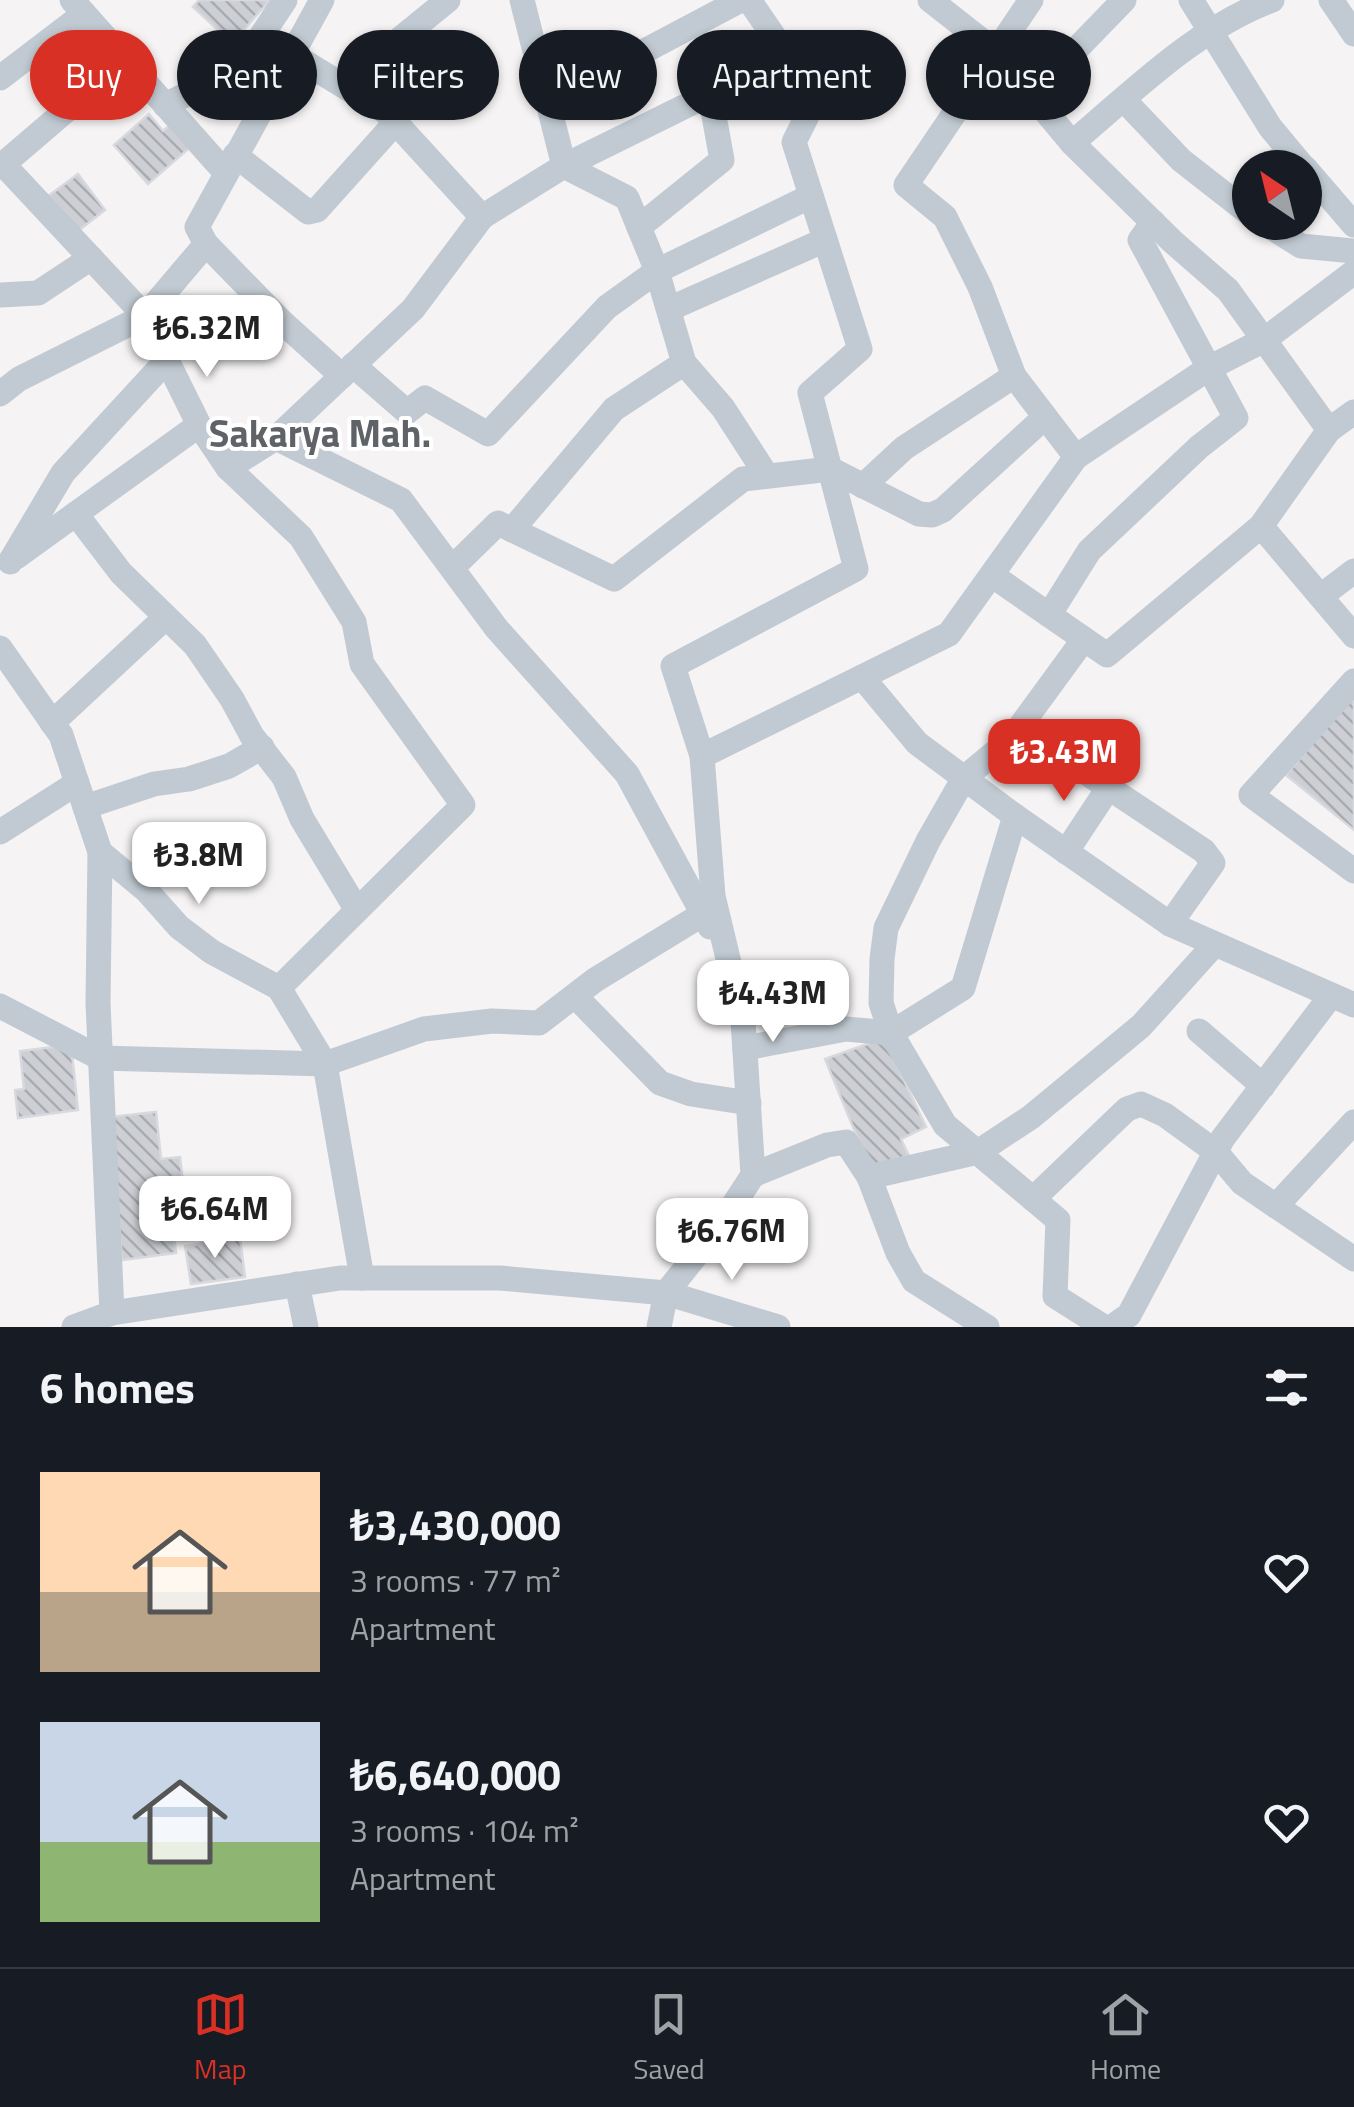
<!DOCTYPE html>
<html lang="en">
<head>
<meta charset="utf-8">
<style>
	:root { --surface:#171b24; --page:#242831; --text:#f1f3f6; --muted:#9ea1a6; --line:#363941; --accent:#d93025 }
	body { margin:0; font-family:"Titillium Web",sans-serif; background:var(--page); color:var(--text); height:100vh; display:flex; flex-direction:column; font-size:38px; white-space:nowrap }
	* { box-sizing:border-box; margin:0 }
	p { font-size:32px; color:var(--muted) }
	.icon { flex:none; width:55px; height:55px; fill:none; stroke:currentColor; stroke-width:2; stroke-linecap:round; stroke-linejoin:round }
	.map { position:relative; height:1327px; overflow:hidden }
	.drawer { display:flex; flex-direction:column; background:var(--surface); flex:1 }
	.drawer>* { flex:none }
	.top-card { position:absolute; left:30px; top:30px; width:1295px; height:90px; display:flex; gap:20px }
	.needle { width:65px; rotate:325deg }
	.tools { position:absolute; left:1232px; top:150px; display:grid; gap:20px }
	.tools a { display:grid; place-items:center; width:90px; height:90px; border-radius:50%; background:var(--surface); box-shadow:0 2px 8px #0004; font-size:50px }
	.price { position:absolute; translate:-50% -85px; padding:0 22px; border-radius:20px; background:#fff; color:#222; font-size:32px; line-height:65px; filter:drop-shadow(0 2px 5px #0008) }
	.price::after { content:''; position:absolute; left:50%; top:60px; width:30px; height:22px; margin-left:-15px; background:inherit; clip-path:polygon(0 0,100% 0,50% 100%) }
	.price.active { background:var(--accent); color:#fff }
	ul { padding:0; list-style:none }
	li { display:flex; align-items:center; gap:30px; height:250px; padding:0 40px }
	li span { display:grid; place-items:center; flex:none; width:280px; height:200px; border-radius:0px; color:#555 }
	li>.icon { margin-inline-start:auto }
	span .icon { width:120px; height:120px; fill:#fffc; stroke-width:1 }
	li b { font-size:42px }
	h2 { display:flex; justify-content:space-between; align-items:center; height:120px; padding:0 40px; font-size:42px }
	.tag { padding:0 35px; border-radius:45px; background:var(--surface); box-shadow:0 2px 8px #0004; font-size:35px; line-height:90px }
	.tag.active { background:var(--accent); color:#fff }
	.dock { display:flex; justify-content:space-around; align-items:center; height:140px; border-top:2px solid var(--line); background:var(--surface); font-size:28px; color:var(--muted) }
	.dock a { display:grid; justify-items:center; gap:5px }
	.dock .active { color:var(--accent) }
	.map>svg:first-child { display:block }
	.building { fill:url(#building-back-hatch); stroke:#d7d9de; stroke-width:2.5 }
	.lines { fill:none; stroke-linecap:round; stroke-linejoin:round }
	.minor { stroke:#c1cad2; stroke-width:25 }
	.labels { text-anchor:middle; stroke-width:8; stroke-linejoin:round; paint-order:stroke }
	.district-label { font-size:38px; font-weight:bold; fill:#5f6368; stroke:#fff }
</style>
</head>
<body>
<div class="map">
<svg width="1354" height="1327" viewBox="0 0 1354 1327">
	<defs>
		<pattern id="building-back-hatch" width="6" height="6" patternUnits="userSpaceOnUse" patternTransform="scale(2.5)"><rect width="6" height="6" fill="#cdcfd5"/><path d="M-1 5l2 2M0 0l6 6M5-1l2 2" fill="none" stroke="#a8abb0"/></pattern>
	</defs>
	<rect width="100%" height="100%" fill="#f5f3f3"/>
	<g class="building">
		<polygon points="199,0 270,0 232,43 193,7"/>
		<polygon points="149,114 163,131 174,122 194,144 148,184 114,145"/>
		<polygon points="1279,145 1295,168 1250,168 1250,184 1242,173"/>
		<polygon points="78,174 105,210 74,234 43,200"/>
		<polygon points="1354,694 1354,830 1286,775"/>
		<polygon points="884,1038 926,1127 901,1139 909,1156 869,1166 825,1059"/>
		<polygon points="71,1045 78,1110 18,1118 15,1090 24,1089 20,1051"/>
		<polygon points="156,1112 161,1159 180,1157 184,1191 169,1193 176,1253 122,1260 110,1117"/>
		<polygon points="240,1238 245,1277 191,1284 185,1246"/>
	</g>
	<g class="lines">
		<g class="minor">
			<polyline points="72,0 225,172"/>
			<polyline points="522,0 564,166 627,198 657,271 684,363 723,408 767,476"/>
			<polyline points="930,0 995,51 1072,143 1173,242 1228,290 1329,430"/>
			<polyline points="1031,0 906,185 945,217 980,287 1014,376 1076,457"/>
			<polyline points="1191,0 1270,127 1304,168"/>
			<polyline points="1331,0 1354,34"/>
			<polyline points="291,54 385,111 482,217"/>
			<polyline points="0,78 84,14"/>
			<polyline points="347,88 373,61 448,0"/>
			<polyline points="1032,95 1124,0"/>
			<polyline points="1124,100 1181,160 1250,214"/>
			<polyline points="548,102 741,0"/>
			<polyline points="165,105 206,85 224,81 246,59 285,0"/>
			<path d="M 1072,143 C 1134,91 1195,29 1272,0"/>
			<polyline points="235,155 308,212 317,210 396,122"/>
			<polyline points="3,164 145,316 199,425 228,468 301,537 354,622 362,664 463,805 279,988"/>
			<polyline points="0,167 125,60"/>
			<polyline points="1305,168 1354,225"/>
			<polyline points="1263,222 1301,246 1354,251"/>
			<polyline points="639,227 722,160 710,94"/>
			<polyline points="206,244 281,321 342,376"/>
			<polyline points="0,295 38,293 91,258"/>
			<polyline points="669,309 825,240"/>
			<polyline points="353,365 407,412 425,398 488,434 607,307 657,271 811,196"/>
			<polyline points="0,394 19,379 145,316 206,244 197,227 322,0"/>
			<polyline points="276,438 401,500 497,629 627,774 710,927"/>
			<polyline points="228,468 276,438 413,309 482,217 564,166 787,56"/>
			<polyline points="863,486 904,448 1014,376"/>
			<polyline points="76,514 121,573 195,645 232,699 252,736 284,777 302,819 357,910"/>
			<polyline points="1261,526 1354,636"/>
			<polyline points="512,530 614,409 684,363"/>
			<polyline points="16,557 199,425"/>
			<polyline points="10,562 63,473 167,360"/>
			<polyline points="453,567 498,523 614,579 743,479 830,469 919,514 932,515 943,510 1045,417"/>
			<polyline points="993,576 1107,655 1261,526 1329,430 1354,412"/>
			<polyline points="1321,596 1354,571"/>
			<polyline points="1049,615 1089,551 1199,447 1236,418 1140,240 1153,222"/>
			<polyline points="1084,639 1019,728 1004,745 964,778 928,841 886,928 882,959 881,1003 891,1033 945,1125 1058,1220 1055,1296 1104,1327"/>
			<polyline points="0,648 61,735 100,852 98,1003 112,1313"/>
			<polyline points="862,677 917,743 1015,816 1170,924 1354,1005"/>
			<polyline points="1354,681 1251,795 1354,871"/>
			<polyline points="52,723 166,617"/>
			<polyline points="1019,728 1204,851 1213,863 1170,924"/>
			<polyline points="702,756 949,634 1076,457 1209,368 1264,340 1354,272"/>
			<polyline points="85,807 154,784 189,779 229,766 262,747"/>
			<polyline points="0,832 77,783"/>
			<polyline points="100,852 147,891 179,927 212,952 279,988 325,1064 362,1278"/>
			<polyline points="1066,852 1109,787"/>
			<polyline points="575,996 660,1083 691,1094 749,1103"/>
			<polyline points="0,1006 100,1058 325,1064 424,1029 492,1021 539,1023 595,980 703,914"/>
			<polyline points="1199,1031 1263,1086"/>
			<polyline points="745,1048 846,1029 891,1033 963,988 1015,816"/>
			<polyline points="753,1175 827,1145 846,1142 869,1177 898,1253 914,1281 987,1327"/>
			<polyline points="869,1177 978,1152 1031,1117 1141,1026 1214,945"/>
			<polyline points="1033,1199 1127,1109 1141,1104 1165,1115 1216,1152 1242,1183 1354,1259"/>
			<polyline points="1276,1206 1354,1122"/>
			<polyline points="297,1284 306,1327"/>
			<polyline points="74,1327 112,1313 340,1278 500,1278 666,1293 778,1327"/>
			<polyline points="659,1327 666,1293 721,1224 753,1175 743,1021 713,896 702,756 673,666 856,569 810,393 860,349 794,142 816,98 749,0"/>
			<polyline points="1112,1327 1129,1315 1223,1138 1330,997"/>
		</g>
	</g>
	<g class="labels">
		<g class="district-label">
			<text x="320" y="447">Sakarya Mah.</text>
		</g>
	</g>
</svg>
<div class="tools">
<a><svg class="needle" viewBox="-14 -14 28 28"><path d="M0-13l5 13h-10z" fill="#e53935"/><path d="M0 13l5-13h-10z" fill="#9ea1a6"/></svg></a>
</div>
<b class="price" style="left:207px;top:380px">₺6.32M</b>
<b class="price active" style="left:1064px;top:804px">₺3.43M</b>
<b class="price" style="left:199px;top:907px">₺3.8M</b>
<b class="price" style="left:773px;top:1045px">₺4.43M</b>
<b class="price" style="left:215px;top:1261px">₺6.64M</b>
<b class="price" style="left:732px;top:1283px">₺6.76M</b>
<div class="top-card">
<a class="tag active">Buy</a>
<a class="tag">Rent</a>
<a class="tag">Filters</a>
<a class="tag">New</a>
<a class="tag">Apartment</a>
<a class="tag">House</a>
</div>
</div>
<section class="drawer">
<h2>6 homes<svg class="icon" aria-label="filters" viewBox="0 0 24 24"><path d="M4 7h16M4 17h16"/><circle cx="9" cy="7" r="2"/><circle cx="15" cy="17" r="2"/></svg></h2>
<ul>
<li><span style="background:linear-gradient(#ffd9b3 60%,#b9a48a 0)"><svg class="icon" aria-label="home" viewBox="0 0 24 24"><path d="M3 11l9-7 9 7M6 9v11h12V9"/></svg></span><div><b>₺3,430,000</b><p>3 rooms · 77 m²</p><p>Apartment</p></div><svg class="icon" aria-label="heart" viewBox="0 0 24 24"><path d="M12 20l-8-8c-3-5 5-10 8-4 3-6 11-1 8 4z"/></svg></li>
<li><span style="background:linear-gradient(#c9d6e8 60%,#8fb573 0)"><svg class="icon" aria-label="home" viewBox="0 0 24 24"><path d="M3 11l9-7 9 7M6 9v11h12V9"/></svg></span><div><b>₺6,640,000</b><p>3 rooms · 104 m²</p><p>Apartment</p></div><svg class="icon" aria-label="heart" viewBox="0 0 24 24"><path d="M12 20l-8-8c-3-5 5-10 8-4 3-6 11-1 8 4z"/></svg></li>
</ul>
</section>
<nav class="dock">
<a class="active"><svg class="icon" aria-label="map" viewBox="0 0 24 24"><path d="M3 6l6-2 6 2 6-2v14l-6 2-6-2-6 2zM9 4v14M15 6v14"/></svg>Map</a>
<a><svg class="icon" aria-label="saved" viewBox="0 0 24 24"><path d="M7 4h10v16l-5-4-5 4z"/></svg>Saved</a>
<a><svg class="icon" aria-label="home" viewBox="0 0 24 24"><path d="M3 11l9-7 9 7M6 9v11h12V9"/></svg>Home</a>
</nav>
</body>
</html>
